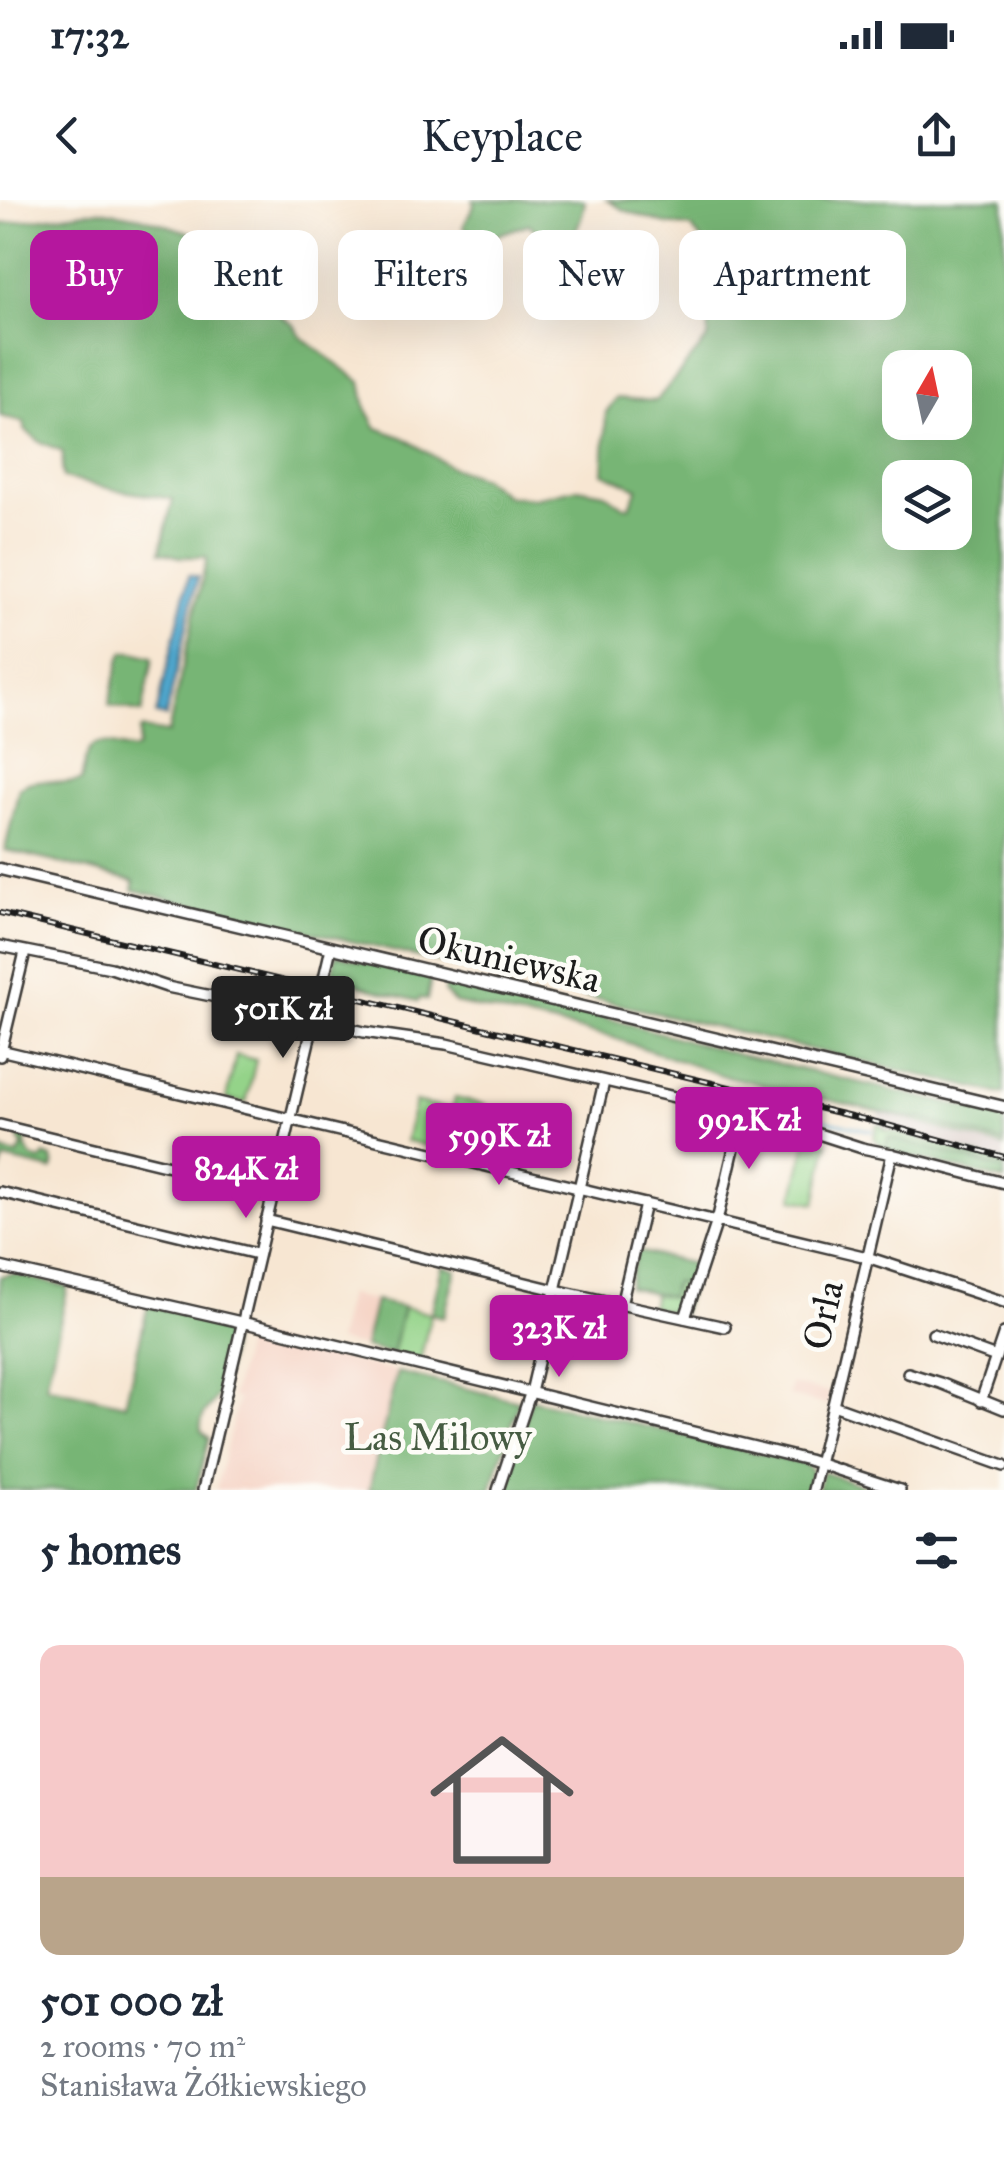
<!DOCTYPE html>
<html lang="en">
<head>
<meta charset="utf-8">
<style>
	:root { --surface:#fff; --page:#f2f2f3; --text:#1f2937; --muted:#747a83; --accent:#b5179e }
	body { margin:0; font-family:"IM FELL Great Primer",serif; background:var(--page); color:var(--text); height:100vh; display:flex; flex-direction:column; font-size:38px; white-space:nowrap }
	* { box-sizing:border-box; margin:0 }
	p { font-size:32px; color:var(--muted) }
	.icon { flex:none; width:55px; height:55px; fill:none; stroke:currentColor; stroke-width:2; stroke-linecap:round; stroke-linejoin:round }
	.map { position:relative; height:1290px; overflow:hidden }
	.side { display:flex; flex-direction:column; background:var(--surface); flex:1 }
	.side>* { flex:none }
	.top-card { position:absolute; left:30px; top:30px; width:945px; height:90px; display:flex; gap:20px }
	.needle { width:65px; rotate:9deg }
	.fabs { position:absolute; left:882px; top:150px; display:grid; gap:20px }
	.fabs a { display:grid; place-items:center; width:90px; height:90px; border-radius:20px; background:var(--surface); box-shadow:0 10px 40px #0002; font-size:50px }
	.price { position:absolute; translate:-50% -85px; padding:0 22px; border-radius:10px; background:var(--accent); color:#fff; font-size:32px; line-height:65px; filter:drop-shadow(0 2px 5px #0008) }
	.price::after { content:''; position:absolute; left:50%; top:60px; width:30px; height:22px; margin-left:-15px; background:inherit; clip-path:polygon(0 0,100% 0,50% 100%) }
	.price.active { background:#222; color:#fff }
	ul { padding:0; list-style:none }
	li { display:grid; align-content:center; gap:20px; height:530px; padding:0 40px }
	li span { display:grid; place-items:center; height:310px; border-radius:20px; color:#555 }
	li>.icon { margin-inline-start:auto }
	span .icon { width:180px; height:180px; fill:#fffc; stroke-width:1 }
	li b { font-size:42px }
	h2 { display:flex; justify-content:space-between; align-items:center; height:120px; padding:0 40px; font-size:42px }
	.chip { padding:0 35px; border-radius:20px; background:var(--surface); box-shadow:0 10px 40px #0002; font-size:35px; line-height:90px }
	.chip.active { background:var(--accent); color:#fff }
	.status { display:flex; justify-content:space-between; align-items:center; height:70px; padding:0 50px; background:var(--surface); direction:ltr }
	.status svg { height:28px; fill:currentColor }
	header { display:flex; justify-content:space-between; align-items:center; height:130px; padding:0 40px; background:var(--surface); font-size:45px; font-weight:600 }
	.map>svg:first-child { display:block }
	.built { fill:#f5d2c3 }
	.industrial { fill:#d1bfbd }
	.green { fill:#94d389; stroke:#587852; stroke-width:2.5 }
	.forest { fill:#77b575; stroke:#4a6848; stroke-width:2.5; fill-rule:evenodd }
	.water { fill:#50a6cc; stroke:#366174; stroke-width:2.5 }
	.lines { fill:none; stroke-linecap:round; stroke-linejoin:round }
	.stream { stroke:#50a6cc; stroke-width:2.5 }
	.minor-casing { stroke:#3d3a37; stroke-width:14 }
	.major-casing { stroke:#3d3a37; stroke-width:15 }
	.minor { stroke:#fff; stroke-width:9 }
	.major { stroke:#fff; stroke-width:10 }
	.rail-casing { stroke:#1c1c1c; stroke-width:6 }
	.rail { stroke:#fdfcf7; stroke-width:2.5; stroke-dasharray:8; stroke-linecap:butt }
	.labels { text-anchor:middle; stroke-width:9; stroke-linejoin:round; paint-order:stroke }
	.street-label { font-size:38px; fill:#1c1c1c; stroke:#fdfcf7 }
	.park-label { font-size:38px; fill:#465c42; stroke:#fdfcf7 }
</style>
</head>
<body>
<div class="status"><b>17:32</b><svg viewBox="0 0 49 12"><path d="M0 12V9h3v3zM5 12V6h3v6zM10 12V3h3v9zM15 12V0h3v12zM26 1h20v11H26zM47 4h2v5h-2z"/></svg></div>
<header><svg class="icon" aria-label="back" viewBox="0 0 24 24"><path d="M15 5l-7 7 7 7"/></svg>Keyplace<svg class="icon" aria-label="share" viewBox="0 0 24 24"><path d="M12 15V3M7 8l5-5 5 5M5 13v7h14v-7"/></svg></header>
<div class="map">
<svg width="1004" height="1290" viewBox="0 0 1004 1290">
	<rect width="100%" height="100%" fill="#fdfcf7"/>
	<filter id="ink" filterUnits="userSpaceOnUse"><feTurbulence type="fractalNoise" baseFrequency=".01" numOctaves="2"/><feDisplacementMap in="SourceGraphic" scale="20" xChannelSelector="R" yChannelSelector="G"/><feConvolveMatrix kernelMatrix="1 2 1 2 8 2 1 2 1" color-interpolation-filters="sRGB"/></filter>
	<filter id="wash" filterUnits="userSpaceOnUse"><feTurbulence type="fractalNoise" baseFrequency=".0048" numOctaves="4" result="noise"/><feDisplacementMap in="SourceGraphic" scale="40" xChannelSelector="R" yChannelSelector="G"/><feGaussianBlur stdDeviation="2.25" result="paint"/><feColorMatrix in="noise" values="0 0 0 0 0 0 0 0 0 0 0 0 0 0 0 0 0 1.4 0 .05"/><feComposite in="paint" operator="in"/></filter>
	<g filter="url(#wash)">
		<rect width="100%" height="100%" fill="#f7e6d2"/>
		<g class="built">
			<polygon points="348,1094 375,1101 364,1147 337,1141"/>
			<polygon points="247,1136 397,1172 369,1290 216,1290 238,1199 232,1197"/>
			<polygon points="791,1184 830,1193 827,1205 789,1196"/>
		</g>
		<polygon class="industrial" points="885,889 1004,919 1004,981 882,949 882,946 874,938"/>
		<g class="green">
			<polygon points="236,855 256,860 246,903 226,899"/>
			<polygon points="455,898 486,905 482,922 451,915"/>
			<polygon points="415,902 446,909 437,945 433,947 406,941"/>
			<polygon points="893,915 923,919 1004,943 1004,947"/>
			<polygon points="877,924 883,926 883,929 1004,963 1004,969 969,958 882,949 882,946 874,938"/>
			<polygon points="808,936 828,943 816,1003 793,999"/>
			<polygon points="673,1082 691,1086 682,1113 680,1114 651,1107 654,1094 670,1096"/>
			<polygon points="403,1107 431,1114 420,1161 392,1154"/>
		</g>
		<g class="forest">
			<path d="M 473,0 L 585,0 C 583,24 566,48 554,68 L 540,58 L 543,38 L 529,24 L 500,34 L 486,43 L 463,27 L 474,5 Z"/>
			<path d="M 607,0 L 1004,0 L 1004,895 L 133,690 L 134,681 L 5,650 L 19,588 C 40,573 59,587 81,581 C 90,535 91,541 134,550 L 138,547 L 140,531 L 142,529 L 168,533 L 207,357 L 180,357 L 160,352 L 173,299 L 116,290 L 63,278 C 60,268 65,261 62,251 L 40,242 L 25,230 L 24,222 L 0,216 L 0,24 L 100,10 L 141,17 L 251,52 L 253,65 L 248,84 L 281,116 L 294,125 L 301,137 L 361,182 L 366,208 L 377,228 L 404,238 L 451,267 L 483,278 L 507,296 L 534,298 L 578,288 L 605,293 L 623,306 L 630,306 L 638,288 L 603,273 L 606,212 L 617,198 L 656,201 L 708,138 L 711,73 L 709,49 L 691,28 L 662,23 L 624,10 ZM 900,168 L 955,168 L 955,222 L 900,222 ZM 900,278 L 955,278 L 955,332 L 900,332 Z"/>
			<polygon points="124,452 134,452 152,457 153,459 142,513 109,505 120,459"/>
			<polygon points="336,755 431,778 427,800 420,798 418,801 377,791 332,775"/>
			<polygon points="446,782 618,821 736,854 1004,916 1004,943 923,919 893,915 721,875 611,837 455,803 444,792"/>
			<polygon points="21,934 28,935 25,947 32,957 40,961 45,955 52,958 54,967 52,970 5,959 0,973 0,947 5,952 18,955 22,946 19,939"/>
			<polygon points="888,937 1004,969 1004,981 885,950"/>
			<polygon points="637,1051 698,1065 691,1086 674,1082 670,1097 628,1087"/>
			<polygon points="442,1066 456,1070 444,1117 431,1114"/>
			<path d="M 13,1074 L 68,1087 L 46,1186 L 125,1204 L 148,1105 C 171,1111 219,1116 232,1134 C 228,1152 227,1177 218,1194 C 211,1208 199,1214 201,1231 L 209,1238 L 196,1290 L 0,1290 L 0,1076 Z"/>
			<polygon points="375,1101 403,1107 392,1154 364,1147"/>
			<polygon points="397,1172 519,1201 491,1290 369,1290"/>
			<polygon points="531,1199 805,1264 812,1271 807,1290 505,1290"/>
			<polygon points="822,1272 877,1290 818,1290"/>
		</g>
		<polygon class="water" points="189,375 198,377 166,517 156,515"/>
		<g class="lines">
			<polyline class="stream" points="688,887 872,931"/>
		</g>
	</g>
	<g filter="url(#ink)">
		<g class="lines">
			<g class="minor-casing">
				<g id="minor">
					<polyline points="0,746 111,768 167,787 231,800 364,832 446,844 778,921 862,948 892,954 1004,983"/>
					<polyline points="0,850 867,1057 1004,1102"/>
					<polyline points="0,856 25,752"/>
					<polyline points="0,925 273,991"/>
					<polyline points="0,992 257,1054"/>
					<polyline points="266,1020 555,1090 725,1127"/>
					<polyline points="0,1067 254,1125 808,1260 900,1290"/>
					<polyline points="621,1105 645,1004"/>
					<polyline points="685,1118 717,1021 742,914"/>
					<polyline points="933,1134 996,1157"/>
					<polyline points="908,1173 940,1183 1004,1209"/>
					<polyline points="981,1201 1004,1133"/>
					<polyline points="833,1205 1004,1266"/>
					<polyline points="203,1290 331,748"/>
					<polyline points="498,1290 532,1188 604,882"/>
					<polyline points="813,1290 892,954"/>
				</g>
			</g>
			<g class="major-casing">
				<polyline id="major" points="0,669 1004,907"/>
			</g>
			<use href="#minor" class="minor"/>
			<use href="#major" class="major"/>
			<g class="rail-casing">
				<polyline id="rail" points="0,713 876,922 1004,957"/>
			</g>
			<use href="#rail" class="rail"/>
		</g>
	</g>
	<g class="labels">
		<g class="street-label">
			<text transform="translate(509 759) rotate(13)" y="13">Okuniewska</text>
			<text transform="translate(823 1115) rotate(-77)" y="13">Orla</text>
		</g>
		<g class="park-label">
			<text x="438" y="1250">Las Milowy</text>
		</g>
	</g>
</svg>
<div class="fabs">
<a><svg class="needle" viewBox="-14 -14 28 28"><path d="M0-13l5 13h-10z" fill="#e53935"/><path d="M0 13l5-13h-10z" fill="#747a83"/></svg></a>
<a><svg class="icon" aria-label="layers" viewBox="0 0 24 24"><path d="M12 4l9 5-9 5-9-5zM3 14l9 5 9-5"/></svg></a>
</div>
<b class="price active" style="left:283px;top:861px">501K zł</b>
<b class="price" style="left:749px;top:972px">992K zł</b>
<b class="price" style="left:499px;top:988px">599K zł</b>
<b class="price" style="left:246px;top:1021px">824K zł</b>
<b class="price" style="left:559px;top:1180px">323K zł</b>
<div class="top-card">
<a class="chip active">Buy</a>
<a class="chip">Rent</a>
<a class="chip">Filters</a>
<a class="chip">New</a>
<a class="chip">Apartment</a>
</div>
</div>
<section class="side">
<h2>5 homes<svg class="icon" aria-label="filters" viewBox="0 0 24 24"><path d="M4 7h16M4 17h16"/><circle cx="9" cy="7" r="2"/><circle cx="15" cy="17" r="2"/></svg></h2>
<ul>
<li><span style="background:linear-gradient(#f6c9c9 75%,#b9a48a 0)"><svg class="icon" aria-label="home" viewBox="0 0 24 24"><path d="M3 11l9-7 9 7M6 9v11h12V9"/></svg></span><div><b>501 000 zł</b><p>2 rooms · 70 m²</p><p>Stanisława Żółkiewskiego</p></div></li>
</ul>
</section>
</body>
</html>
